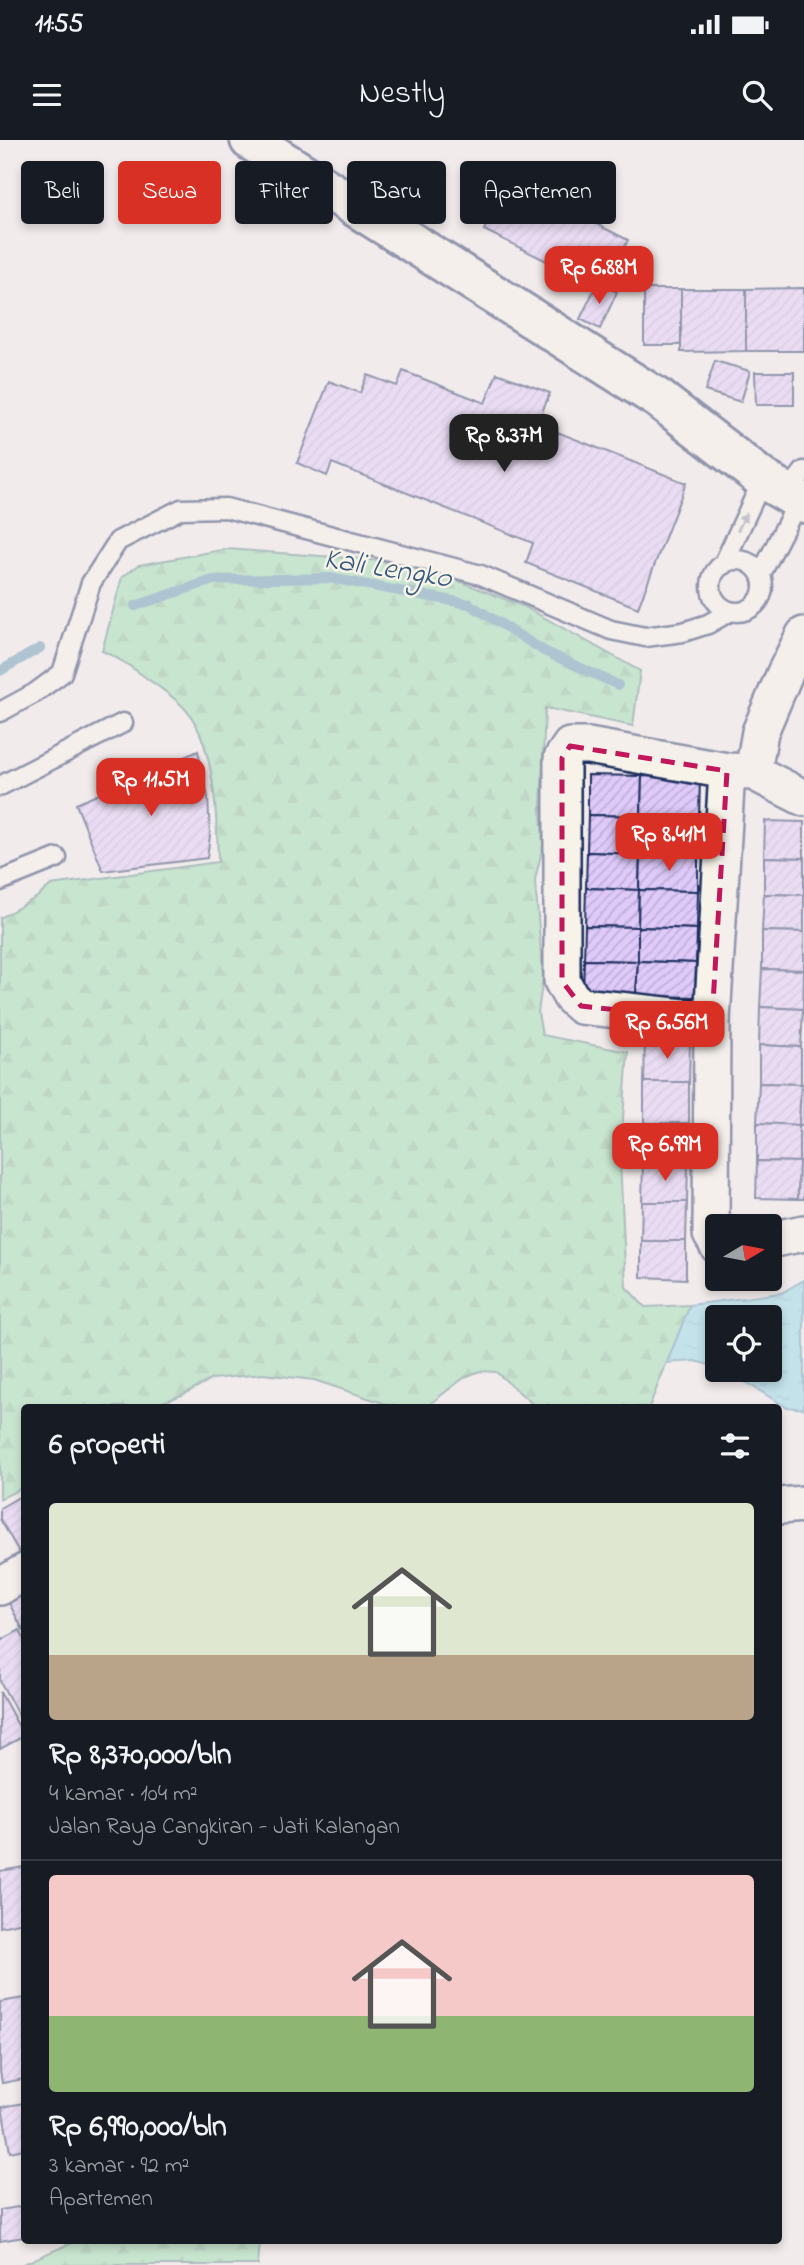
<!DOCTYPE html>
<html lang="id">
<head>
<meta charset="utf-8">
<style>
	:root { --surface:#171b24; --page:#242831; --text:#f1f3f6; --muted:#9ea1a6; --line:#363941; --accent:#d93025 }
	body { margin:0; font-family:"Indie Flower",sans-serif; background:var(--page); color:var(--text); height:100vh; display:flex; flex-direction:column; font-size:26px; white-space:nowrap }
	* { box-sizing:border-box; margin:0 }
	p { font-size:23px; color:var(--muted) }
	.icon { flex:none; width:38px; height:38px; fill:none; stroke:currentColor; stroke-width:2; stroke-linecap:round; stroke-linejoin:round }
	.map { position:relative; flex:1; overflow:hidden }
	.details { position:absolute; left:21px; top:1264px; width:761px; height:840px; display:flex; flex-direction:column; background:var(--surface); border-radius:7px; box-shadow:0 4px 10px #0003 }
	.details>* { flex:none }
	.banner { position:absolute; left:21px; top:21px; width:763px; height:63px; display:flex; gap:14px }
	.needle { width:46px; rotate:80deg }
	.tools { position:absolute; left:705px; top:1074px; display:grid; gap:14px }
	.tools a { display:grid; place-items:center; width:77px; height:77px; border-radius:7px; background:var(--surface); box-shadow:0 4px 10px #0003; font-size:35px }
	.price { position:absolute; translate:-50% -60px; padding:0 16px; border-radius:14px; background:var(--accent); color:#fff; font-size:23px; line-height:46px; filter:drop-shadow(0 2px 4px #0008) }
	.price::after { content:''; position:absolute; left:50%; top:42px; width:21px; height:16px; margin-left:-10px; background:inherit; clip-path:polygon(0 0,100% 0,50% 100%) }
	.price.current { background:#222; color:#fff }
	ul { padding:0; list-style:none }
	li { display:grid; align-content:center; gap:14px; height:371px; padding:0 28px }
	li+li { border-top:2px solid var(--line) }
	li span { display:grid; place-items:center; height:217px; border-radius:7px; color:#555 }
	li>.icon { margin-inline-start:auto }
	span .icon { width:126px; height:126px; fill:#fffc; stroke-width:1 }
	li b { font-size:30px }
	h2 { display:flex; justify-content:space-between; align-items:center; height:84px; padding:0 28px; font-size:30px }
	.tag { padding:0 24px; border-radius:7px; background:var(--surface); box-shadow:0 4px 10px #0003; font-size:24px; line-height:63px }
	.tag.current { background:var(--accent); color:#fff }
	.status { display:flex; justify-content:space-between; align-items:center; height:49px; padding:0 35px; background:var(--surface); direction:ltr }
	.status svg { height:19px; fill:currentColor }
	header { display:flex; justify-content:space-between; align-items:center; height:91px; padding:0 28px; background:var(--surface); font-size:32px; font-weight:600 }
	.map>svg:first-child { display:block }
	.forest { fill:url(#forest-firs); stroke:#588685; stroke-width:2 }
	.water { fill:url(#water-ripples); stroke:#5d94b0; stroke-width:2 }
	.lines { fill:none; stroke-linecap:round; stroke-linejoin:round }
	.stream { stroke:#5d94b0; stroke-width:10 }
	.building { fill:url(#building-hatch); stroke:#1b2f5e; stroke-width:2 }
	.service-casing { stroke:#1b2f5e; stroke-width:23 }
	.minor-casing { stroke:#1b2f5e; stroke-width:40 }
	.tertiary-casing { stroke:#1b2f5e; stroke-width:44 }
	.service { stroke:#f7f3e8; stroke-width:18 }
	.minor { stroke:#f7f3e8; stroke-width:35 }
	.tertiary { stroke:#f7f3e8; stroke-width:38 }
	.oneway { fill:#8991a3 }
	.marked { fill:none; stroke:#c2185b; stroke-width:5; stroke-dasharray:14 9; stroke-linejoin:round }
	.labels { text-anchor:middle; stroke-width:5; stroke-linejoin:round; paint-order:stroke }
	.water-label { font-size:30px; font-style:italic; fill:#365980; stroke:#f7f3e8 }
</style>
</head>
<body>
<div class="status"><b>11:55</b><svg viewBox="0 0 49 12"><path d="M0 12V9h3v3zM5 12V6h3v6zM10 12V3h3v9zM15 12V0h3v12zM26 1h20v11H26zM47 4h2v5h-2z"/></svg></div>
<header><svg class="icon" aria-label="menu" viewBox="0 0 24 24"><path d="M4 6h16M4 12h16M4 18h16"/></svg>Nestly<svg class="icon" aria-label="search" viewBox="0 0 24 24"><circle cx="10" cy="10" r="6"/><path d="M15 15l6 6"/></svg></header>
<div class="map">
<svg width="804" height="2125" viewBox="0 0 804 2125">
	<defs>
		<pattern id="forest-firs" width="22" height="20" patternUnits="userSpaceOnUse" patternTransform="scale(1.75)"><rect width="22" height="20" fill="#95ddac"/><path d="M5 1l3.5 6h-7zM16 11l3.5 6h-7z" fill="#80be96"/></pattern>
		<pattern id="water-ripples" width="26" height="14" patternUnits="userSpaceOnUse" patternTransform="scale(1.75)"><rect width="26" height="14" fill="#89d8e7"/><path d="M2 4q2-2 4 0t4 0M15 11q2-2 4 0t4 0" fill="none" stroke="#76bac9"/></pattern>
		<pattern id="building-hatch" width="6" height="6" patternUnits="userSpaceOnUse" patternTransform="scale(1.75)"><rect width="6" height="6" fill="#dfcafa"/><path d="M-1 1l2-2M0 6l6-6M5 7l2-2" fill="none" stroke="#bfaed9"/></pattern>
	</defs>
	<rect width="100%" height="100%" fill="#f2ebec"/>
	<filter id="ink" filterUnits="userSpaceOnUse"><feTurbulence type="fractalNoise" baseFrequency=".0143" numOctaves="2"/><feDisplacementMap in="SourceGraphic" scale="14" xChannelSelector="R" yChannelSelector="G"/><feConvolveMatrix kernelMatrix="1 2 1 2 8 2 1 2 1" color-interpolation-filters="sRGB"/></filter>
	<g filter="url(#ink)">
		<g class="forest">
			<path d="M 227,409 L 362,419 L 421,426 L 525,467 L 640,531 L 633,586 L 545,568 L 541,668 L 543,706 L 535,740 L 543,837 L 538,873 L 542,895 L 628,912 L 620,1020 L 626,1147 L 645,1167 L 690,1165 L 649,1267 L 536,1267 L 496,1232 L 480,1231 L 465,1237 L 426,1267 L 395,1267 L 314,1240 L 263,1234 L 212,1239 L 182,1255 L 149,1267 L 24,1267 L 24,1347 L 0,1359 L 0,778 L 37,757 L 51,745 L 218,722 C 217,679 215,603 186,570 C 176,558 164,551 152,542 C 135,530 122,519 102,511 L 122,437 L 139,425 Z"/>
			<polygon points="78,2100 260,2100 258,2125 21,2125"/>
		</g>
		<polygon class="water" points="804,1140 804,1269 786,1267 726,1230 770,1230 770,1178 718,1178 717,1227 695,1221 667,1223 690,1165 781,1153"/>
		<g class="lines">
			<g class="stream">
				<polyline points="135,466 213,440 330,438 469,464 544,511 618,545"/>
				<polyline points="0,531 40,508"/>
			</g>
		</g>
		<g class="building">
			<polygon points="509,40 628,100 603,149 484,90"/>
			<polygon points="596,146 603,149 605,146 617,152 600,189 580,179"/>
			<polygon points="804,148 804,211 746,211 746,149"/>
			<rect x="644" y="149" width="37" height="56"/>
			<polygon points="681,149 746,149 746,211 681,212"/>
			<polygon points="715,221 750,231 741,262 705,251"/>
			<polygon points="403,231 485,263 497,233 550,253 537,284 686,343 638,468 526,423 533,403 332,323 327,336 297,323 329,241 360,253 367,235 397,246"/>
			<polygon points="755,232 794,232 794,265 756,265"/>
			<polygon points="198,611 208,657 210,695 207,718 103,731 76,664"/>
			<polygon points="588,635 642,636 641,676 588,675"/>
			<polygon points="642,636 700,637 699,678 641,676"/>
			<polygon points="588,675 641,676 640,714 587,712"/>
			<polygon points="641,676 699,678 698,715 640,714"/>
			<polygon points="765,681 804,682 804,718 764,717"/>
			<polygon points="587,712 640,714 639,750 586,748"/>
			<polygon points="640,714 698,715 698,751 639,750"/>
			<polygon points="764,717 804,718 804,755 764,754"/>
			<polygon points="586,748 639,750 638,787 585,786"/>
			<polygon points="639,750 698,751 697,789 638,787"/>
			<polygon points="764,754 804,755 804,792 762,791"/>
			<polygon points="585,786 638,787 638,821 584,820"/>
			<polygon points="638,787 697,789 696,823 638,821"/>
			<polygon points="762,791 804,792 804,830 762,829"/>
			<polygon points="584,820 638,821 636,856 583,854"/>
			<polygon points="638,821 696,823 695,857 636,856"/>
			<polygon points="762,829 804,830 803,869 760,867"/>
			<polygon points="760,867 803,869 801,907 759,905"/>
			<polygon points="645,900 690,901 689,942 644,942"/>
			<polygon points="759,905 801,907 801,944 759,943"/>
			<rect x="644" y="942" width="45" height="41"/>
			<polygon points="759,943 801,944 799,985 757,983"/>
			<polygon points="801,944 804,944 804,985 799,985"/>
			<polygon points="644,983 689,983 688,1025 643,1024"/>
			<polygon points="757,983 799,985 799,1022 757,1021"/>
			<rect x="799" y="985" width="5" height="37"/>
			<polygon points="757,1021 799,1022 798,1059 756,1058"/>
			<polygon points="799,1022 804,1022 804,1059 798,1059"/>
			<polygon points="643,1024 688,1025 687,1062 642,1062"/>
			<polygon points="642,1062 687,1062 686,1101 641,1101"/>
			<polygon points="641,1101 686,1101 686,1139 641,1137"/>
			<polygon points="24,1354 24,1409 19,1412 0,1379 0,1368"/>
			<polygon points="24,1450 24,1492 7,1459"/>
			<polygon points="20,1490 24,1499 24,1586 0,1541 0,1501"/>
			<polygon points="0,1552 24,1596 0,1609"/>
			<polygon points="24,1727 24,1782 0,1787 0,1731"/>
			<polygon points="24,1858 24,1939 2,1943 0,1931 0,1862"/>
			<polygon points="24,1963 24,2009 10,2012 2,1967"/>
			<polygon points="24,2066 24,2097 0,2101 0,2070"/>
		</g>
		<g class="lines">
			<g class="service-casing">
				<g id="service">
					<polyline points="787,353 804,331"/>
					<circle cx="737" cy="446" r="26"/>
					<polyline points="723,425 763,339"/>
					<polyline points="761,434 799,360"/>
					<polyline points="0,572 35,553 62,533 91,443 118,401 181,369 226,368 481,435 611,490 645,497 683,492 708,484 729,472"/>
					<polyline points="0,646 123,583"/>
					<polyline points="0,741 57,718"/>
				</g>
			</g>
			<g class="minor-casing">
				<g id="minor">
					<polyline points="753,632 760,592 785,533 804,495"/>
					<polyline points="712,880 581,866 571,857 562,841 562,618 570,606 588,606 727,631 753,632 804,658"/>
					<polyline points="770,1100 804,1093"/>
					<polyline points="718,1106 711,1094 712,880 727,631"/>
					<polyline points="779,1366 804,1364"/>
					<polyline points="0,1447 24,1432"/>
				</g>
			</g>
			<g class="tertiary-casing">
				<polyline id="tertiary" points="250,0 659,259 763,339 804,363"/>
			</g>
			<use href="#service" class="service"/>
			<use href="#minor" class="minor"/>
			<use href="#tertiary" class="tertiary"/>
		</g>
		<defs><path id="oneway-solid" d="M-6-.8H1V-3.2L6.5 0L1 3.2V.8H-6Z" transform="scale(1.75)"/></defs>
		<use class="oneway" href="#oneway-solid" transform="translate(742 382) rotate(-63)"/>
	</g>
	<path d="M0 0H804V2125H0ZM 570,606 L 727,631 L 712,880 L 581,866 L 562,841 L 562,618 Z" fill="#f2ebec" fill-opacity=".55" fill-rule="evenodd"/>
	<path class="marked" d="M 570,606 L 727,631 L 712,880 L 581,866 L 562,841 L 562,618 Z"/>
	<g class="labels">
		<g class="water-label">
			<text transform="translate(388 427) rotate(9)" y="10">Kali Lengko</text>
		</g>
	</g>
</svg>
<div class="tools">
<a><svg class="needle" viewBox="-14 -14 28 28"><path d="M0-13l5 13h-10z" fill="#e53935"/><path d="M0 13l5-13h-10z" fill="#9ea1a6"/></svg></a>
<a><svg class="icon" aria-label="locate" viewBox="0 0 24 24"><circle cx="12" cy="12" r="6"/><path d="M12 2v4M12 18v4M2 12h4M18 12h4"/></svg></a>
</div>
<b class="price" style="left:599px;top:166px">Rp 6.88M</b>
<b class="price current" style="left:504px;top:334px">Rp 8.37M</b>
<b class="price" style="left:151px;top:678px">Rp 11.5M</b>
<b class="price" style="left:669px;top:733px">Rp 8.41M</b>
<b class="price" style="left:667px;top:921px">Rp 6.56M</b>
<b class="price" style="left:665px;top:1043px">Rp 6.99M</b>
<div class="banner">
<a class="tag">Beli</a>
<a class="tag current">Sewa</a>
<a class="tag">Filter</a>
<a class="tag">Baru</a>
<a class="tag">Apartemen</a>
</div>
<section class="details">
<h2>6 properti<svg class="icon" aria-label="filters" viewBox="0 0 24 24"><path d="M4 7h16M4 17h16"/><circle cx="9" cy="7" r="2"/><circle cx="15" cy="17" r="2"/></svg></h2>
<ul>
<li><span style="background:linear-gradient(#dfe7d0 70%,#b9a48a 0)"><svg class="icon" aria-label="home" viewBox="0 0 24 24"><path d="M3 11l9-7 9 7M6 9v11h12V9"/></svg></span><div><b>Rp 8,370,000/bln</b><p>4 kamar · 104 m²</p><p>Jalan Raya Cangkiran - Jati Kalangan</p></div></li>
<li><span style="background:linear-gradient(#f6c9c9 65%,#8fb573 0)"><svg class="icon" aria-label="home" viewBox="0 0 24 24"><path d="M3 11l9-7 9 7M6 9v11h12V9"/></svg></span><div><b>Rp 6,990,000/bln</b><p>3 kamar · 92 m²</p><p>Apartemen</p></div></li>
</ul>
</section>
</div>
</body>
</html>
